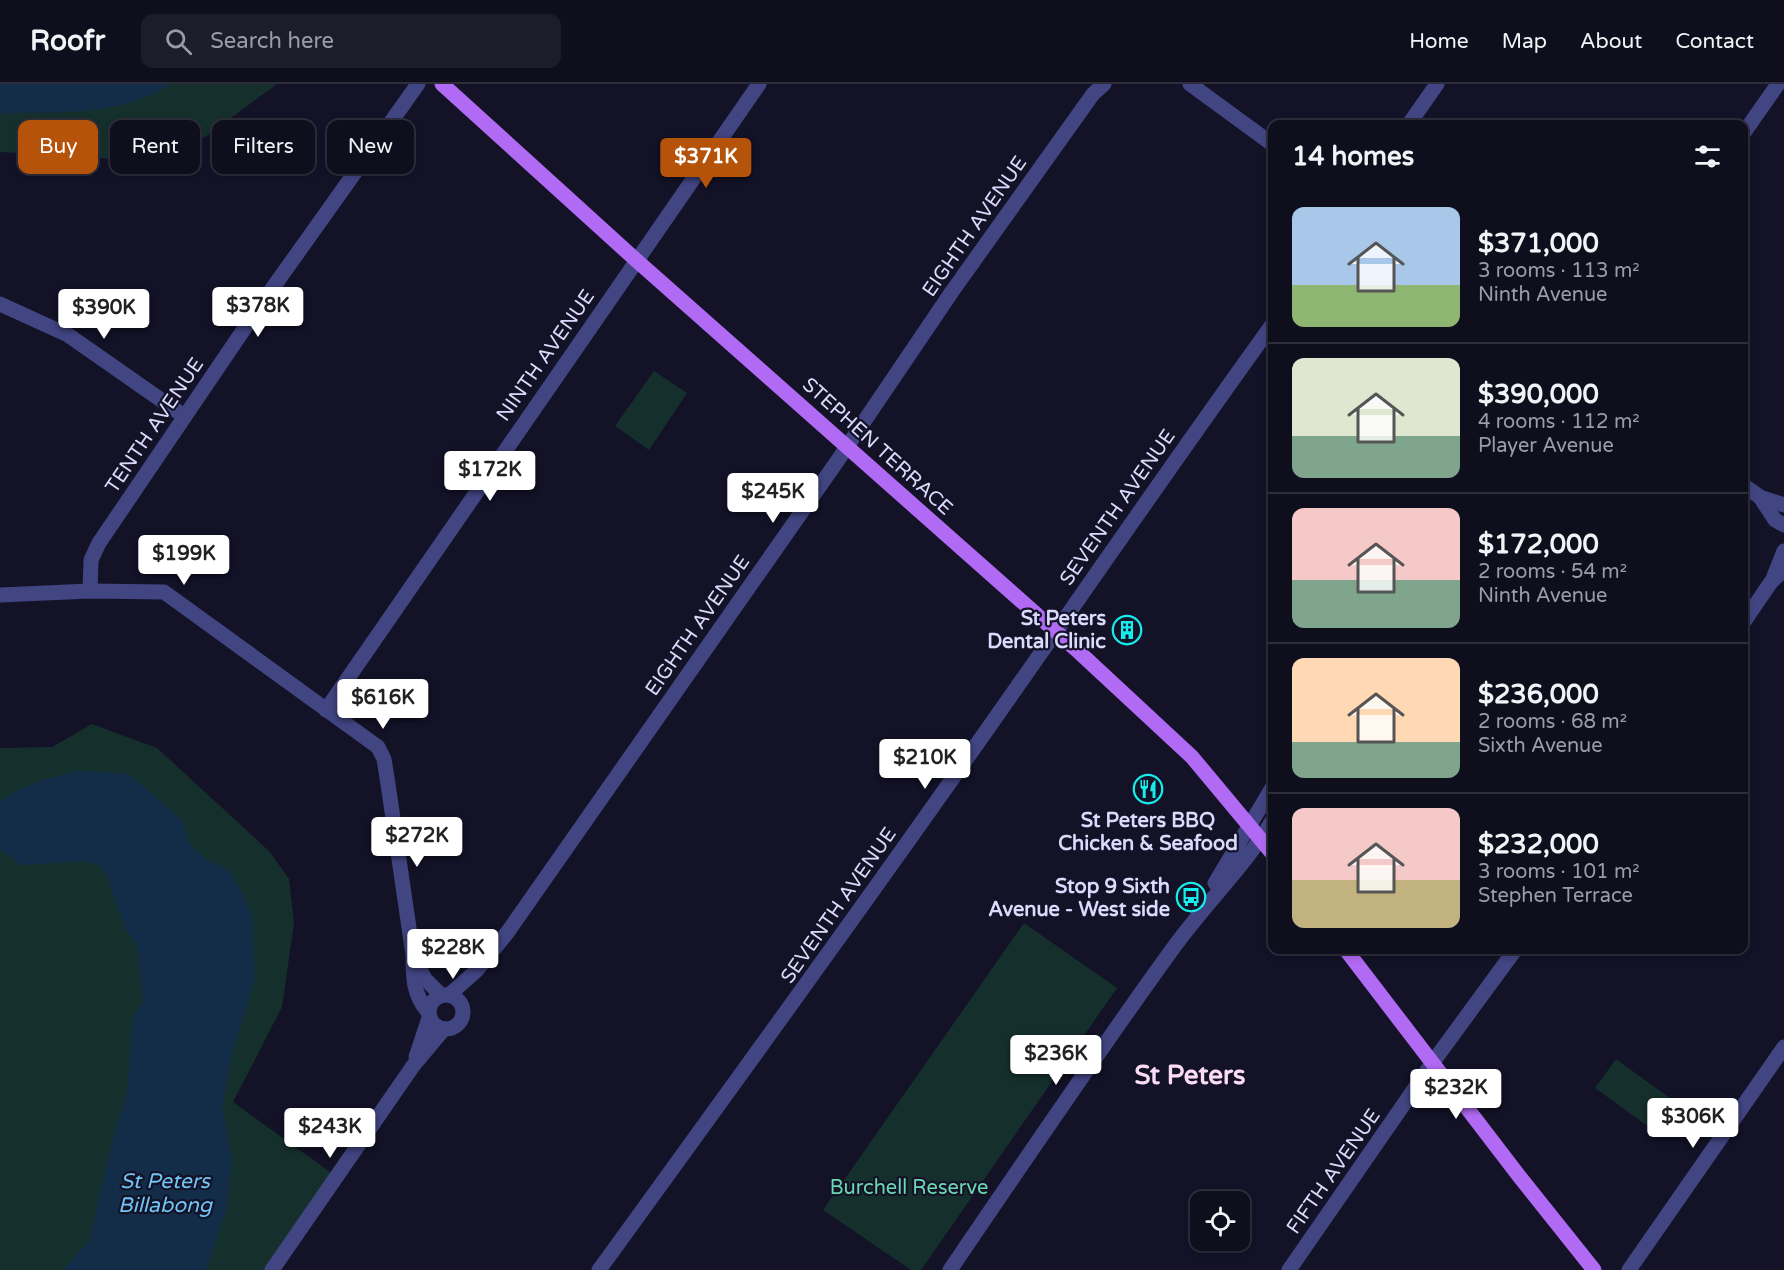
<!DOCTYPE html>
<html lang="en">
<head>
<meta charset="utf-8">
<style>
	:root { --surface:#0e0e1d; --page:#1c1c2a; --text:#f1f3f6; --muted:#9b9ca4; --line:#2e2e3b; --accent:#b45309 }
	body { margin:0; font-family:"Varela Round",sans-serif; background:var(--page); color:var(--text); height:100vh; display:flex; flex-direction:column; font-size:22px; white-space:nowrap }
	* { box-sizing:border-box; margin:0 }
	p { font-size:20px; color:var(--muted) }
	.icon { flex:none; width:33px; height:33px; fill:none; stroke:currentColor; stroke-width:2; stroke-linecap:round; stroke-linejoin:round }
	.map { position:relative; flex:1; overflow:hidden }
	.drawer { position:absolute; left:1268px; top:36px; width:480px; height:834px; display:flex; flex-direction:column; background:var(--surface); border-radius:12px; box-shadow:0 3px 9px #0003,0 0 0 2px var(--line) }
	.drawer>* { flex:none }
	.hud { position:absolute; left:18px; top:36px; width:570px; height:54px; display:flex; gap:12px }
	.tools { position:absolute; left:1190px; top:1107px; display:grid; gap:12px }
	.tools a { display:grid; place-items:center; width:60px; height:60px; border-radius:12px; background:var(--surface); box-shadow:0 3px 9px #0003,0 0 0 2px var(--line); font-size:30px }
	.price { position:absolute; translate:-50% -51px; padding:0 14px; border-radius:6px; background:#fff; color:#222; font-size:20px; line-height:39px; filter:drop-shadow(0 2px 3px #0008) }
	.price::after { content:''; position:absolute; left:50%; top:36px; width:18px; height:14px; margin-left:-9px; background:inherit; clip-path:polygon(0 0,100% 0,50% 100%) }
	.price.current { background:var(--accent); color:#fff }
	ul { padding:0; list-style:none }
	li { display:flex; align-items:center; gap:18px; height:150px; padding:0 24px }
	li+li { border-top:2px solid var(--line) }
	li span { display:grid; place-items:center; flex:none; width:168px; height:120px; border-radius:12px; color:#555 }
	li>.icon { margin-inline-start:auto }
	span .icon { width:72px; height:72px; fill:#fffc; stroke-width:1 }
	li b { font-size:26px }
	h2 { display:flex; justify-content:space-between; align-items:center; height:72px; padding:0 24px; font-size:26px }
	.pill { padding:0 21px; border-radius:12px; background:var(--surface); box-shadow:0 3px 9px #0003,0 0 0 2px var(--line); font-size:21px; line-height:54px }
	.pill.current { background:var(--accent); color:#fff }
	header { display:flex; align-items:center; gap:36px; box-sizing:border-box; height:84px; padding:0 30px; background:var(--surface); border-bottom:2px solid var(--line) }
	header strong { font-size:28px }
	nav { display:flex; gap:33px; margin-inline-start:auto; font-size:21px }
	.search { width:420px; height:54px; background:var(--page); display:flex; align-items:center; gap:15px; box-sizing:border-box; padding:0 21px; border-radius:12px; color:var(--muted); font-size:22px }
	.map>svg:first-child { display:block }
	.green { fill:#15302c }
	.water { fill:#132d49 }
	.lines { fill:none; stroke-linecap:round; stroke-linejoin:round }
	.minor { stroke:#414582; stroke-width:15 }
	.major { stroke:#b16af3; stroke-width:15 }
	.labels { text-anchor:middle; stroke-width:4.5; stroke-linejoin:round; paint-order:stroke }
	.street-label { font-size:20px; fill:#dadafc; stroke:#131227 }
	.poi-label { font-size:20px; font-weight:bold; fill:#dadafc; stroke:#131227; text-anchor:end }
	.park-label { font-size:20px; fill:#6bd7b1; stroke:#131227 }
	.water-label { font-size:21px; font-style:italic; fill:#70c5f4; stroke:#131227 }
	.district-label { font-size:26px; font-weight:bold; fill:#fcdcf4; stroke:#131227 }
</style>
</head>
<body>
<header>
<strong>Roofr</strong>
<div class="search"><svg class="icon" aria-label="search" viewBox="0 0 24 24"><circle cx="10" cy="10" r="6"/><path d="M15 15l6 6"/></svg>Search here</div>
<nav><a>Home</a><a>Map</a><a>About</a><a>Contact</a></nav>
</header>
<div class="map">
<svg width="1784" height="1186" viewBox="0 0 1784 1186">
	<rect width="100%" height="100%" fill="#131227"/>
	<g class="green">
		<polygon points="0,0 277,0 205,53 152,77 0,68"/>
		<polygon points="654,287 687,309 649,366 615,342"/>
		<polygon points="92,640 157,664 269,767 289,795 294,839 282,923 233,1018 337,1093 268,1186 0,1186 0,664 52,663"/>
		<polygon points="1024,839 1117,904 921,1186 911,1186 823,1126"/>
		<polygon points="1616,975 1678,1020 1657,1049 1595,1004"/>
	</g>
	<g class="water">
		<path d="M 0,0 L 171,0 C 120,33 58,27 0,30 Z"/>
		<path d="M 80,687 L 129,690 L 181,735 L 191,762 L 209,777 L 231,788 L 252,830 L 255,895 L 232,969 L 222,1024 L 232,1073 L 227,1124 L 206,1186 L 63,1186 L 89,1157 L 114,1051 L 127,1009 L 133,934 L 143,917 L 138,866 L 136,858 L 126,846 L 106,790 L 98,781 L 85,777 L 21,781 L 0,765 L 0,719 C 18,701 55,692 80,687 Z"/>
	</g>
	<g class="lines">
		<g class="minor">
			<polyline points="1190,0 1272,60"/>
			<polyline points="1409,40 1437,0"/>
			<polyline points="1743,50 1778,0"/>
			<polyline points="0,220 68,251 184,332"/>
			<polyline points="1743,401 1760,413 1784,421"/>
			<polyline points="1760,413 1775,436 1784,441"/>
			<polyline points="1774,492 1784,467"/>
			<polyline points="90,507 91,476 99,459 257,226 418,0"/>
			<path d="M 0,511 L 90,507 L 164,508 L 378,663 L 384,675 L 388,700 L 413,871 C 413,894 413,910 428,928"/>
			<polyline points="1743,539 1771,498 1784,486"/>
			<polyline points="326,626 759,0"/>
			<polyline points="1215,799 1272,704"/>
			<polyline points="415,877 425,895 441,911"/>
			<circle cx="446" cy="928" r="17"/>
			<polyline points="449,911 476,887 507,849 838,376 951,209 1093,10 1104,0"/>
			<polyline points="416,973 429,934"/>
			<polyline points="272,1186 413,982 444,945"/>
			<path d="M 599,1186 C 712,1030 825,875 936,718 C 1049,559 1158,399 1272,241"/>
			<path d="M 950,1186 C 1023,1079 1095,972 1171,867 C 1202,823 1245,782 1272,737"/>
			<polyline points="1289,1186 1433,978 1515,866"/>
			<polyline points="1629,1186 1784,963"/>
		</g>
		<g class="major">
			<polyline points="442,0 636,176 1080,569 1192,673 1272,769"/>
			<polyline points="1346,866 1519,1092 1594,1186"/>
		</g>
	</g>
	<defs>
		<g id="building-ring" transform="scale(1.5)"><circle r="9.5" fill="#131227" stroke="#16edeb" stroke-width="1.5"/><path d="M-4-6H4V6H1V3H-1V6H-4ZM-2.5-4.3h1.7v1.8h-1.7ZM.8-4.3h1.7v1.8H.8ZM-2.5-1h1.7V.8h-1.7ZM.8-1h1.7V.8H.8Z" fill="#16edeb"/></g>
		<g id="restaurant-ring" transform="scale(1.5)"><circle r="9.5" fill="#131227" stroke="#16edeb" stroke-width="1.5"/><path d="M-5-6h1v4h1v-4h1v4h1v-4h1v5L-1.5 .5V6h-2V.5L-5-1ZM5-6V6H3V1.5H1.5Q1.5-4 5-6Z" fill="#16edeb"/></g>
		<g id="bus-ring" transform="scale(1.5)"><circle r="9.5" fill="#131227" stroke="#16edeb" stroke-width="1.5"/><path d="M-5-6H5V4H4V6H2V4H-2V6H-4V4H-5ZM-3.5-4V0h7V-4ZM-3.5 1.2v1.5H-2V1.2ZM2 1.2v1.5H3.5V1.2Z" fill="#16edeb"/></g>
	</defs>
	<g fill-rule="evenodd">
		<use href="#building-ring" x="1127" y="546"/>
		<use href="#restaurant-ring" x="1148" y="705"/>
		<use href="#bus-ring" x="1191" y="813"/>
	</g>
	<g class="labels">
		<g class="street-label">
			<text transform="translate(974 142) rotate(-55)" y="7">EIGHTH AVENUE</text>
			<text transform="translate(545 271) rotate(-55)" y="7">NINTH AVENUE</text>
			<text transform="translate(154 341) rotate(-56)" y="7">TENTH AVENUE</text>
			<text transform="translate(878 362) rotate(42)" y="7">STEPHEN TERRACE</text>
			<text transform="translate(1117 423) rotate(-55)" y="7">SEVENTH AVENUE</text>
			<text transform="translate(697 541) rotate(-55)" y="7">EIGHTH AVENUE</text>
			<text transform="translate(838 821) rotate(-55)" y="7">SEVENTH AVENUE</text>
			<text transform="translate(1333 1087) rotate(-55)" y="7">FIFTH AVENUE</text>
		</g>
		<g class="poi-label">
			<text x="1106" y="541">St Peters<tspan x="1106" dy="23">Dental Clinic</tspan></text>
			<text x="1148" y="743" text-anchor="middle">St Peters BBQ<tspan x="1148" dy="23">Chicken &amp; Seafood</tspan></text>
			<text x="1170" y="809">Stop 9 Sixth<tspan x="1170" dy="23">Avenue - West side</tspan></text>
		</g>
		<g class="park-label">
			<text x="909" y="1110">Burchell Reserve</text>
		</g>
		<g class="water-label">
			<text x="165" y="1104">St Peters<tspan x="165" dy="24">Billabong</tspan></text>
		</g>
		<g class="district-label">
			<text x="1190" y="1000">St Peters</text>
		</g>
	</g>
</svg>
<div class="tools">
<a><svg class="icon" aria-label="locate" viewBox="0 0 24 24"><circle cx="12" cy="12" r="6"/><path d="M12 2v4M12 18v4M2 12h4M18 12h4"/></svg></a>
</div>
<b class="price current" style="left:706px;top:105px">$371K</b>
<b class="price" style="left:258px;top:254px">$378K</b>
<b class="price" style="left:104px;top:256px">$390K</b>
<b class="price" style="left:490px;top:418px">$172K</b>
<b class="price" style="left:773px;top:440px">$245K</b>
<b class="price" style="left:184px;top:502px">$199K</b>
<b class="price" style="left:383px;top:646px">$616K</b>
<b class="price" style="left:925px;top:706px">$210K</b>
<b class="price" style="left:417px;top:784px">$272K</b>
<b class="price" style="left:453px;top:896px">$228K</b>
<b class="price" style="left:1056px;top:1002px">$236K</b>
<b class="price" style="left:1456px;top:1036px">$232K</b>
<b class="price" style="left:1693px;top:1065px">$306K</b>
<b class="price" style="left:330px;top:1075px">$243K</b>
<div class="hud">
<a class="pill current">Buy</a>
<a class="pill">Rent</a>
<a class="pill">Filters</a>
<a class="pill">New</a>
</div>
<section class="drawer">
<h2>14 homes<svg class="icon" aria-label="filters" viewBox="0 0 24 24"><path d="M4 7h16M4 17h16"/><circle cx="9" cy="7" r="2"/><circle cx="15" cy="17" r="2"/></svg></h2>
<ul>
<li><span style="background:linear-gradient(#a9c7e8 65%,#8fb573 0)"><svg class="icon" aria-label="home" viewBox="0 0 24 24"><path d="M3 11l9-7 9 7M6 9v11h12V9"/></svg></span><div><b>$371,000</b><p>3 rooms · 113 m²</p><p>Ninth Avenue</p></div></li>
<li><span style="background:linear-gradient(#dfe7d0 65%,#7fa58c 0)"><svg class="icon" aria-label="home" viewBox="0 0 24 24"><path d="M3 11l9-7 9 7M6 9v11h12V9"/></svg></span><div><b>$390,000</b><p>4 rooms · 112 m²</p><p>Player Avenue</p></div></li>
<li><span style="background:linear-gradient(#f6c9c9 60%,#7fa58c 0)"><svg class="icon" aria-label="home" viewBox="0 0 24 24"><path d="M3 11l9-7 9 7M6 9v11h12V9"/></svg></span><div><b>$172,000</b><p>2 rooms · 54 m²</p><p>Ninth Avenue</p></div></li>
<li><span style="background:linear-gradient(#ffd9b3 70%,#7fa58c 0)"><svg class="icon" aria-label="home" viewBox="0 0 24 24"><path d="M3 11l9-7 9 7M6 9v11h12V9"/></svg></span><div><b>$236,000</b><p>2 rooms · 68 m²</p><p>Sixth Avenue</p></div></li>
<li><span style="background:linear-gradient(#f6c9c9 60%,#c2b280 0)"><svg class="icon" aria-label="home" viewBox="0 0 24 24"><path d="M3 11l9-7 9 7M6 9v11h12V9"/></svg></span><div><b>$232,000</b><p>3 rooms · 101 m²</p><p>Stephen Terrace</p></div></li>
</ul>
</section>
</div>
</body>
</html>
